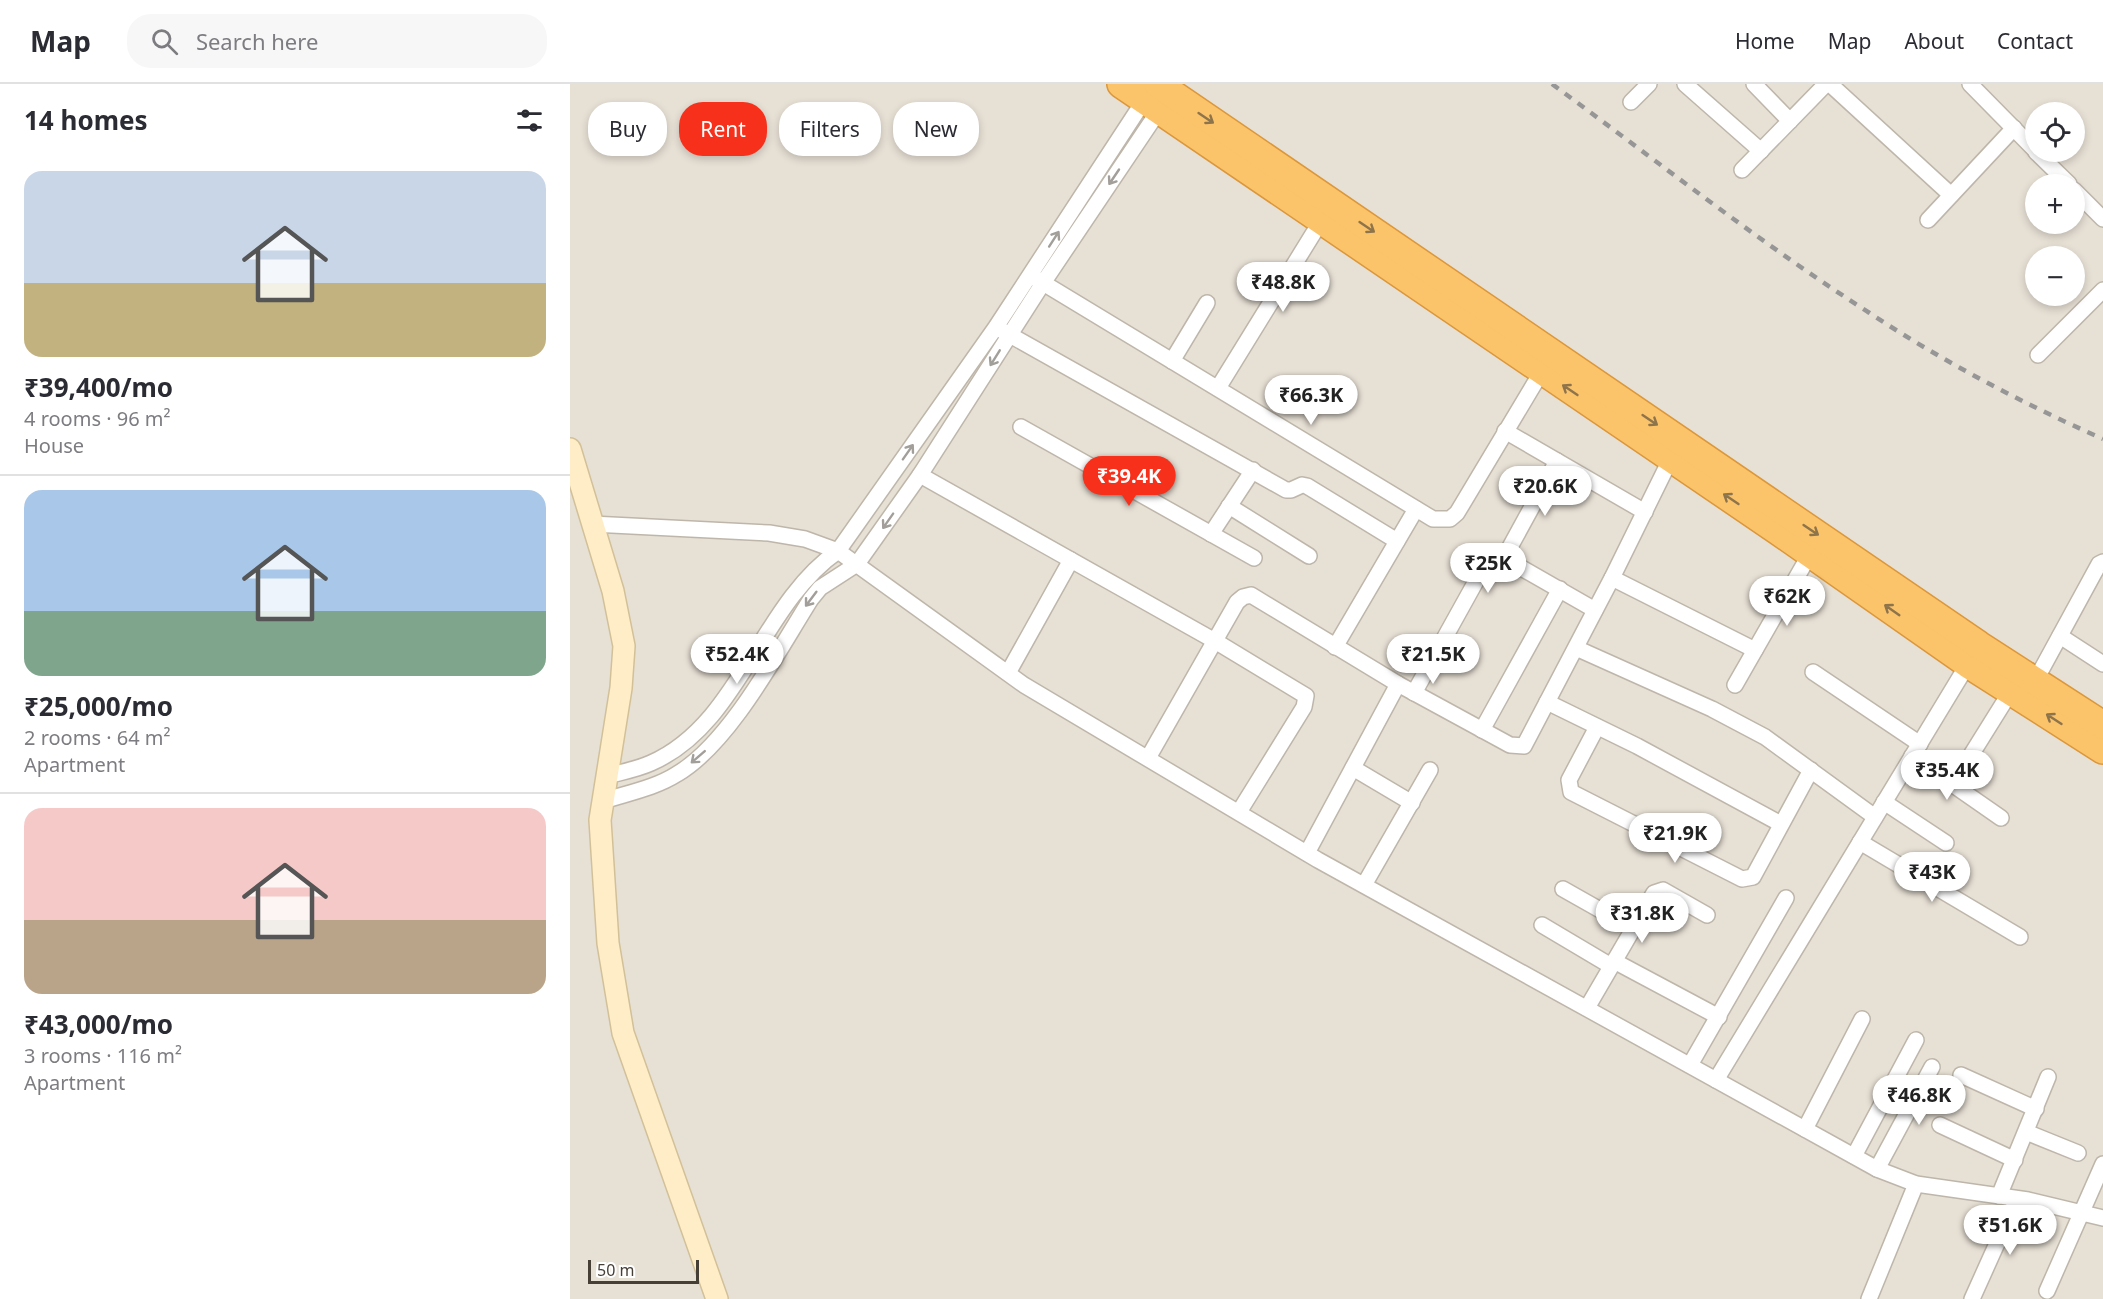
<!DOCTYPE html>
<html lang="en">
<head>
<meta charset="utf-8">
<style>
	:root { --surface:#fff; --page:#f7f7f7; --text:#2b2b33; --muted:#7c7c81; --line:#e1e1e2; --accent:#f6301b }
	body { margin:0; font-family:"Noto Sans",sans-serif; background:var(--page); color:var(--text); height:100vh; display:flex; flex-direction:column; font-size:22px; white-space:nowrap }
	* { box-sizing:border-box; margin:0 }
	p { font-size:20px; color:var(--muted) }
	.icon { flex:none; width:33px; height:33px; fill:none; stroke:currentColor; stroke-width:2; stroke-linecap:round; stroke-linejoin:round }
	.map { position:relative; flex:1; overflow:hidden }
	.side { display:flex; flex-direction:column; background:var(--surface); width:570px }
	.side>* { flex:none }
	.hud { position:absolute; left:18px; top:18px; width:570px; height:54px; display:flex; gap:12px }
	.tools { position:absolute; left:1455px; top:18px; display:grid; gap:12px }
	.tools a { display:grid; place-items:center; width:60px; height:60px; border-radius:50%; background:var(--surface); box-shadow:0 3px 9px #0003; font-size:30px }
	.scale { position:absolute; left:18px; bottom:15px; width:111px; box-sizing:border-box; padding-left:6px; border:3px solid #463f36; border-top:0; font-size:16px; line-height:21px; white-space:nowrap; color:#463f36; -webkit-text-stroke:4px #fff; paint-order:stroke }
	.price { position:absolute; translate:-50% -51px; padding:0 14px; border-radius:21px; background:#fff; color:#222; font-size:20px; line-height:39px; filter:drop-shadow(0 2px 3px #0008) }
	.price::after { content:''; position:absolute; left:50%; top:36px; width:18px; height:14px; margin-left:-9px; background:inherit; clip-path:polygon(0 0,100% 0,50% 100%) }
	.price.selected { background:var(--accent); color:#fff }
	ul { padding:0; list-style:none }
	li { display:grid; align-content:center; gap:12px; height:318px; padding:0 24px }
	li+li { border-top:2px solid var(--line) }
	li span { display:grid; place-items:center; height:186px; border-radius:18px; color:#555 }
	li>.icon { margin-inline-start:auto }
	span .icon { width:108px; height:108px; fill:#fffc; stroke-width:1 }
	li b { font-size:26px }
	h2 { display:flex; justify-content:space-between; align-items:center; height:72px; padding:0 24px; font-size:26px }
	.pill { padding:0 21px; border-radius:24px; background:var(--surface); box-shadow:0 3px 9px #0003; font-size:21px; line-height:54px }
	.pill.selected { background:var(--accent); color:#fff }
	header { display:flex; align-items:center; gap:36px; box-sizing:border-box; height:84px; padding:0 30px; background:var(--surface); border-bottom:2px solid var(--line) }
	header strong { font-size:28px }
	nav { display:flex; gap:33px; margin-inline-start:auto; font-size:21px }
	.search { width:420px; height:54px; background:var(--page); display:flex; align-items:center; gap:15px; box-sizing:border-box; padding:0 21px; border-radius:24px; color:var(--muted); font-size:22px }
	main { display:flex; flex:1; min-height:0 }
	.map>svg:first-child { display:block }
	.residential { fill:#e7e0d5; fill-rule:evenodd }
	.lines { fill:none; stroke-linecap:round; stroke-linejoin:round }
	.street-casing { stroke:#beb6aa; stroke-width:18 }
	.secondary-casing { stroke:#d2c098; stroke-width:24 }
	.highway-casing { stroke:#db973a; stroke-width:30 }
	.street { stroke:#fff; stroke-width:15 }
	.secondary { stroke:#feedc7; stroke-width:21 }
	.highway { stroke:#fbc36a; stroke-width:27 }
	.rail { stroke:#969696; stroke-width:4.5; stroke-dasharray:8 8; stroke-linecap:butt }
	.oneway { stroke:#8e744b }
	.oneway2 { stroke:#a29f9a }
</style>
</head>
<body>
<header>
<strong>Map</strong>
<div class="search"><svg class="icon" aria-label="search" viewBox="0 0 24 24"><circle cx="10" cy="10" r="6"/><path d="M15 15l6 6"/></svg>Search here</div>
<nav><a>Home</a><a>Map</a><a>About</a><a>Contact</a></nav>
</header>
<main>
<section class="side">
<h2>14 homes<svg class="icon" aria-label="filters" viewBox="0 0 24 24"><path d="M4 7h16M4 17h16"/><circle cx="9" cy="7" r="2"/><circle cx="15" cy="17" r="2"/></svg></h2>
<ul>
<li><span style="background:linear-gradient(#c9d6e8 60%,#c2b280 0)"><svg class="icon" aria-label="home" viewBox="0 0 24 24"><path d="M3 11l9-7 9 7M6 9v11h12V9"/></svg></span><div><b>₹39,400/mo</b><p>4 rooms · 96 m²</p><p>House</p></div></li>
<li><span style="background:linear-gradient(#a9c7e8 65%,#7fa58c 0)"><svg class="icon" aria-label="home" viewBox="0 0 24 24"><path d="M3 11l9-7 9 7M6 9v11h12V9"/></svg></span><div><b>₹25,000/mo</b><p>2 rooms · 64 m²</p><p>Apartment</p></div></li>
<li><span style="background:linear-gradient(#f6c9c9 60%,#b9a48a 0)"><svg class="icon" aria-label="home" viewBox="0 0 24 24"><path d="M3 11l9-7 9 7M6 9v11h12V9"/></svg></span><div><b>₹43,000/mo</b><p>3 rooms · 116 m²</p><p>Apartment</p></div></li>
</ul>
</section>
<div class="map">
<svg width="1533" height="1215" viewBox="0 0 1533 1215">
	<rect width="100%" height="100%" fill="#f3efe7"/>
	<path class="residential" d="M 0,0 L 1533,0 L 1533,1215 L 0,1215 ZM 1466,28 L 1504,28 L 1504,68 L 1466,68 ZM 1466,100 L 1504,100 L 1504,140 L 1466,140 ZM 1466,172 L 1504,172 L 1504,212 L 1466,212 Z"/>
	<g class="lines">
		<g class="street-casing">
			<g id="street">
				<polyline points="1115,0 1191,67"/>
				<polyline points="1184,0 1220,37"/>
				<polyline points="1260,0 1381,111"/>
				<polyline points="1400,0 1466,67"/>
				<polyline points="1061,18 1079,0"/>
				<polyline points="1466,68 1499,100"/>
				<polyline points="1172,86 1256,0"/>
				<polyline points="1504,106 1533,135"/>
				<polyline points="1358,136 1444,44"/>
				<polyline points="465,194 863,435 880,435 887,429 972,287"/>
				<polyline points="431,246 716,406 721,406 732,401 737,402 827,457"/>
				<polyline points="1468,271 1533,206"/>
				<polyline points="602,277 637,219"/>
				<polyline points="648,304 751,137"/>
				<polyline points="451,343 684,474"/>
				<polyline points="935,347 1075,428"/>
				<polyline points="350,391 645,557 736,612 734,623 669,728"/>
				<polyline points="659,422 739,472"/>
				<polyline points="22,440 199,449 235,455 268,467 454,601 748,776 1307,1085 1346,1100 1458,1116 1533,1134"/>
				<polyline points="641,450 683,386"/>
				<polyline points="934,474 987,377"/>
				<polyline points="1042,494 1185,566"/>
				<polyline points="1490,552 1533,580"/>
				<polyline points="765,563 846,425"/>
				<polyline points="1006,564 1142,625 1195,653 1305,733"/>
				<polyline points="1243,588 1350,660"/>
				<polyline points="438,589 501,476"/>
				<polyline points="1165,601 1240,470"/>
				<polyline points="1462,603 1529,480 1533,478"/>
				<path d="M 844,609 L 915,481 C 921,474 925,471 934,474 L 1025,526"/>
				<polyline points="977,618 1067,662 1211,740"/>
				<polyline points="1027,643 999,696 1001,708 1172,795 1183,793 1241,686"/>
				<polyline points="912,646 990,505"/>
				<polyline points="1342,672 1431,734"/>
				<polyline points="578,674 667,518 673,513 681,511 828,600 940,661 954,662 1042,494 1103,370"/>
				<polyline points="783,684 842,719"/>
				<path d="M 37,692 C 52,688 68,685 81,679 C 170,640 190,521 268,467 L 426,243 L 577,12"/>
				<polyline points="1383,700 1441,607"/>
				<path d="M 33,717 C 58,709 85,704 107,690 C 160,659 208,567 241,515 L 250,504 L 287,480 L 350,391 L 473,199 L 592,22"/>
				<polyline points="1314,718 1376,759"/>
				<polyline points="1290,758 1450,853"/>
				<polyline points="737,769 828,600"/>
				<polyline points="794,801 860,686"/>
				<polyline points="993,805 1062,844"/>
				<polyline points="972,841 1041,882"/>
				<polyline points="1044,877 1149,933"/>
				<polyline points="1017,924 1084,809 1093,806 1137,831"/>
				<polyline points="1120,981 1216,814"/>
				<polyline points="1391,991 1466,1025"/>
				<polyline points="1146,996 1401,575"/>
				<polyline points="1370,1041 1445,1076"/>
				<polyline points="1235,1045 1292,935"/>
				<polyline points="1456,1048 1508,1069"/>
				<polyline points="1284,1072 1346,956"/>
				<polyline points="1307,1085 1362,983"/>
				<polyline points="1429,1112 1478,993"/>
				<polyline points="1477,1207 1533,1080"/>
				<polyline points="1299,1215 1346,1100"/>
				<polyline points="1402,1215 1447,1115"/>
			</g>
		</g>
		<g class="secondary-casing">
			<polyline id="secondary" points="0,365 43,507 54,562 51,604 30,736 38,859 53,949 147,1215"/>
		</g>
		<g class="highway-casing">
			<g id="highway">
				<polyline points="551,0 1208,447 1398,580 1533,666"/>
				<polyline points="588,0 1409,561 1533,641"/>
			</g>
		</g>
		<use href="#street" class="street"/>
		<use href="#secondary" class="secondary"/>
		<use href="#highway" class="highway"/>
		<path class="rail" d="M 982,0 C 1087,77 1189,158 1298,228 C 1372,277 1452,319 1533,355"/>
	</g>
	<defs><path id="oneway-shaft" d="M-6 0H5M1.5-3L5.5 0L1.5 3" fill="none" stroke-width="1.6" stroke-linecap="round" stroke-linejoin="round" transform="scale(1.5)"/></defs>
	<g class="oneway">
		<use href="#oneway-shaft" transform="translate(636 34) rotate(34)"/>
		<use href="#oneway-shaft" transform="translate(797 143) rotate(34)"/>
		<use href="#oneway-shaft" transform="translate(1000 306) rotate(-146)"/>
		<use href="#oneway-shaft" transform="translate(1080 336) rotate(34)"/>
		<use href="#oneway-shaft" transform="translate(1161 415) rotate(-146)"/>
		<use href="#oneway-shaft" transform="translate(1241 446) rotate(34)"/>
		<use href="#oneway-shaft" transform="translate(1322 526) rotate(-145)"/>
		<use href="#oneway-shaft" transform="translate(1484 635) rotate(-147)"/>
	</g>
	<g class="oneway2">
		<use href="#oneway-shaft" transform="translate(544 93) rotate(124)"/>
		<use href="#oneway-shaft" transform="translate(484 155) rotate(-57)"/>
		<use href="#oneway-shaft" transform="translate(425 274) rotate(122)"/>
		<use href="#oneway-shaft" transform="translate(338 368) rotate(-55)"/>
		<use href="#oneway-shaft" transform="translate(318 437) rotate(125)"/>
		<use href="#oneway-shaft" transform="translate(241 515) rotate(127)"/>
		<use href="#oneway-shaft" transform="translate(128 673) rotate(139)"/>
	</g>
</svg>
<div class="tools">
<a><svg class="icon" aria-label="locate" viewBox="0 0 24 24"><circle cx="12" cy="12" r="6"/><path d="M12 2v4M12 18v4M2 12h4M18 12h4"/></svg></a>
<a>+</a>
<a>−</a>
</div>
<div class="scale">50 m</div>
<b class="price" style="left:713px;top:229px">₹48.8K</b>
<b class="price" style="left:741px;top:342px">₹66.3K</b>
<b class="price selected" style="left:559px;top:423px">₹39.4K</b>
<b class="price" style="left:975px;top:433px">₹20.6K</b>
<b class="price" style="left:918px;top:510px">₹25K</b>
<b class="price" style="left:1217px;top:543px">₹62K</b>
<b class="price" style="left:167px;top:601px">₹52.4K</b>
<b class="price" style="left:863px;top:601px">₹21.5K</b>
<b class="price" style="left:1377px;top:717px">₹35.4K</b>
<b class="price" style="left:1105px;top:780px">₹21.9K</b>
<b class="price" style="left:1362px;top:819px">₹43K</b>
<b class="price" style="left:1072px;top:860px">₹31.8K</b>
<b class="price" style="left:1349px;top:1042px">₹46.8K</b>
<b class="price" style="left:1440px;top:1172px">₹51.6K</b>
<div class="hud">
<a class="pill">Buy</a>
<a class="pill selected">Rent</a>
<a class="pill">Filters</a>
<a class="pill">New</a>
</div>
</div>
</main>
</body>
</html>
